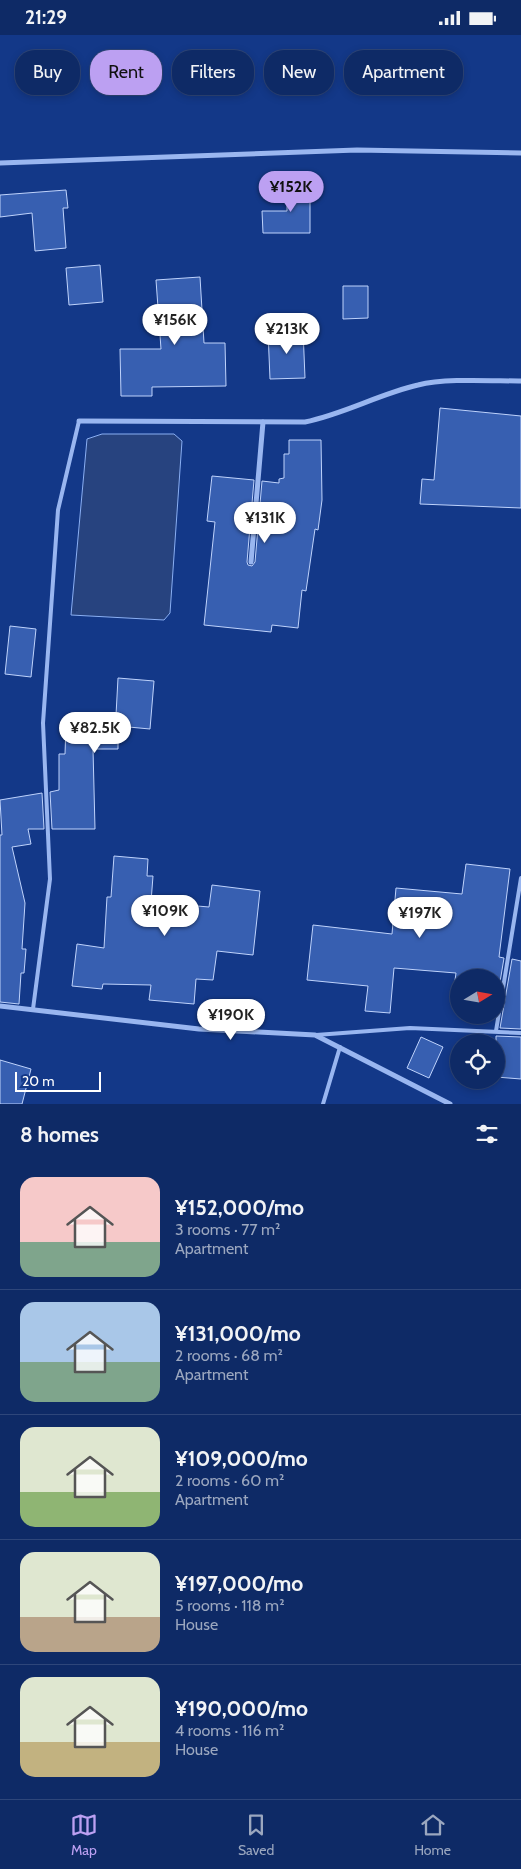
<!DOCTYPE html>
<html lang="en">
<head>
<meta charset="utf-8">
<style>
	:root { --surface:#0e2a66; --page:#1c366f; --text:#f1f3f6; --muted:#9ba7bf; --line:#2e467a; --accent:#bca0f2 }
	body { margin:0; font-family:Cabin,sans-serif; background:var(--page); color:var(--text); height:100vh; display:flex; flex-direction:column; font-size:19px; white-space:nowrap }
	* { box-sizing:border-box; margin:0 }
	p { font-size:16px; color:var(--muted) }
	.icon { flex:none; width:28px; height:28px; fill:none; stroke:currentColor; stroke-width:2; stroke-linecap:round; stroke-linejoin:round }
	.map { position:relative; height:1069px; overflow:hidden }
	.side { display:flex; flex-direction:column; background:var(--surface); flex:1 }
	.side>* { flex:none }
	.guide { position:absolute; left:15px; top:15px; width:491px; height:45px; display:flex; gap:10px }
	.needle { width:32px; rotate:79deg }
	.fabs { position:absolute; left:450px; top:934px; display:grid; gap:10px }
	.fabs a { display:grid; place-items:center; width:55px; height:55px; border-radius:50%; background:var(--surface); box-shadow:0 2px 8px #0003,0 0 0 1px var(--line); font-size:25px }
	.scale { position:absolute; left:15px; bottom:12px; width:86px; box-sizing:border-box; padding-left:5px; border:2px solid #fff; border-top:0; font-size:14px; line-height:18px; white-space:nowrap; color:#fff; -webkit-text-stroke:4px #133888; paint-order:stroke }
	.price { position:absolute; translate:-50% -42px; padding:0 11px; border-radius:18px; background:#fff; color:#222; font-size:16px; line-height:32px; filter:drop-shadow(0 1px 2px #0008) }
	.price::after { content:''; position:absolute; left:50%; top:30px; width:15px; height:11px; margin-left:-8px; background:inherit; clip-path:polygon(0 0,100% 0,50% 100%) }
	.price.selected { background:var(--accent); color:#111 }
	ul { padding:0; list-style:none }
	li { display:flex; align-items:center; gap:15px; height:125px; padding:0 20px }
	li+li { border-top:1px solid var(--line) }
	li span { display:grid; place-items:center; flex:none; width:140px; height:100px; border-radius:15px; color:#555 }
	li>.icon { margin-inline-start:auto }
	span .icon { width:60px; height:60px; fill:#fffc; stroke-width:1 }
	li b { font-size:21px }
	h2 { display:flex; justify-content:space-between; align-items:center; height:60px; padding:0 20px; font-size:21px }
	.chip { padding:0 18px; border-radius:20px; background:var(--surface); box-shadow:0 2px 8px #0003,0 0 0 1px var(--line); font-size:18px; line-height:45px }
	.chip.selected { background:var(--accent); color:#111 }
	.status { display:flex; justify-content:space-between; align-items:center; height:35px; padding:0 25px; background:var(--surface); direction:ltr }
	.status svg { height:14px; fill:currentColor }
	.menu { display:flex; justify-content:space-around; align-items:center; height:70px; border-top:1px solid var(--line); background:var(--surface); font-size:14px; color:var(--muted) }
	.menu a { display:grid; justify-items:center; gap:2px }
	.menu .selected { color:var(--accent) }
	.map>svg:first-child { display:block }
	.water { fill:#27437f; stroke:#8aaff3 }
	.building { fill:#375fb1; stroke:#bfd3fc }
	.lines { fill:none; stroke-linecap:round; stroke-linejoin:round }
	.service { stroke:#99b6f0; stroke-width:4 }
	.minor { stroke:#99b6f0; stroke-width:5 }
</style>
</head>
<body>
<div class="status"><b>21:29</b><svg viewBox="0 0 49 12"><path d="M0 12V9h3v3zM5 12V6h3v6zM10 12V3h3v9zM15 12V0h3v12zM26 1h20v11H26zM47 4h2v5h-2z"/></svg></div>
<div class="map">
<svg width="521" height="1069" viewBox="0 0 521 1069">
	<rect width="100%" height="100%" fill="#133888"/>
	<polygon class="water" points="102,399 174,399 182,406 170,578 164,585 71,580 87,404"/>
	<g class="building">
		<polygon points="287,150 310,151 310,198 263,198 262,176 287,176"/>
		<polygon points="66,155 68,173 63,173 66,213 35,216 32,178 0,182 0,160"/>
		<polygon points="100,230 103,267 69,270 66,233"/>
		<polygon points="200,242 204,308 225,308 226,351 152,352 152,361 121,361 120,314 161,314 156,245"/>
		<polygon points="343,251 368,251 368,283 343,284"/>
		<polygon points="303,295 305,343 270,344 268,297"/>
		<polygon points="440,373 521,381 521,473 420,469 422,444 434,445"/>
		<polygon points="289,405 321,405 322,465 318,495 315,494 306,556 302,555 298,593 272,590 271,597 204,590 215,487 207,486 212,441 254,445 247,527 248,530 252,531 255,527 262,446 279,448 279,444 284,443 284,419 289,419"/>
		<polygon points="10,591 36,594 31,642 5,639"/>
		<polygon points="118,643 154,646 150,694 118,691 118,714 93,714 95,794 52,794 50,757 59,755 59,719 65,719 66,690 85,690 85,679 116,680"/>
		<polygon points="42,758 44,794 28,794 31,809 12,812 25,868 22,914 26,914 24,938 21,938 19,969 0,967 0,800 2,800 0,765"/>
		<polygon points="114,821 148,824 147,841 153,841 151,867 209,872 212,850 260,856 253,920 217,916 213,945 196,944 194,969 149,965 151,950 103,949 102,954 72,951 77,909 104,913 107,862 111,862"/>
		<polygon points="466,829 510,834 499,922 504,923 496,971 496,942 459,942 459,960 453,959 456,938 394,933 390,978 365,976 368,951 307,945 313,890 392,899 396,853 462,859"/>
		<polygon points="512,924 521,926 521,994 500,993"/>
		<polygon points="496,1001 521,1002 521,1044 496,1042"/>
		<polygon points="421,1002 443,1012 429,1043 407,1033"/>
		<polygon points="0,1025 31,1034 22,1069 0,1069"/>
	</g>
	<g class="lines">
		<g class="service">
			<polyline points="33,974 50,844 43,688 58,475 79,386"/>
			<polyline points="496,996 521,843"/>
			<polyline points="316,1000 410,993 521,998"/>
			<polyline points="323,1069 340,1012"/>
		</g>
		<g class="minor">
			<polyline points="0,128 357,115 521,118"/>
			<path d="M 79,386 L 305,387 C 344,379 379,359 418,350 C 445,343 492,346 521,346"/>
			<polyline points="251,527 263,387"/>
			<polyline points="0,971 199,994 315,1000 450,1069"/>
		</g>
	</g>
</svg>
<div class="fabs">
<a><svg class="needle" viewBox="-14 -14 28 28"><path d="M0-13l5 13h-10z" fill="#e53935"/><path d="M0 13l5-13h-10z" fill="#9ba7bf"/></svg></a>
<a><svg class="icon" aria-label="locate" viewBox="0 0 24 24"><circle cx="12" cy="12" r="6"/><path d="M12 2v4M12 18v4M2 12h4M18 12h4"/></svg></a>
</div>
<div class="scale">20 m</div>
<b class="price selected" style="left:291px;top:178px">¥152K</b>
<b class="price" style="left:175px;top:311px">¥156K</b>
<b class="price" style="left:287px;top:320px">¥213K</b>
<b class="price" style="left:265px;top:509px">¥131K</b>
<b class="price" style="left:95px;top:719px">¥82.5K</b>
<b class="price" style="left:165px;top:902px">¥109K</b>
<b class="price" style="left:420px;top:904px">¥197K</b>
<b class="price" style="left:231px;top:1006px">¥190K</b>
<div class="guide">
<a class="chip">Buy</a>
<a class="chip selected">Rent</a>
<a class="chip">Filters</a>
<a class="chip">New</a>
<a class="chip">Apartment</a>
</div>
</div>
<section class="side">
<h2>8 homes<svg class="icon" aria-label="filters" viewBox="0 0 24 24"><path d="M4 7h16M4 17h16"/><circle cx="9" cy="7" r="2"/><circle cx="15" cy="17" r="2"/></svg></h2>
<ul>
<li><span style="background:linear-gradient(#f6c9c9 65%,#7fa58c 0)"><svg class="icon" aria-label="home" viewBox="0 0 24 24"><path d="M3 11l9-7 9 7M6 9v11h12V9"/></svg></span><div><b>¥152,000/mo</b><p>3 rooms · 77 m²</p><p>Apartment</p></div></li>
<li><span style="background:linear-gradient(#a9c7e8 60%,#7fa58c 0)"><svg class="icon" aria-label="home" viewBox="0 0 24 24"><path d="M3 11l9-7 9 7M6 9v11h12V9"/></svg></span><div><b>¥131,000/mo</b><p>2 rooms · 68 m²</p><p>Apartment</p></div></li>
<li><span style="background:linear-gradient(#dfe7d0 65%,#8fb573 0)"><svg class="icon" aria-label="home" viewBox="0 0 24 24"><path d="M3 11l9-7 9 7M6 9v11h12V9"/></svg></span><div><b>¥109,000/mo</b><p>2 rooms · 60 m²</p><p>Apartment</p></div></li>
<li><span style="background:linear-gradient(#dfe7d0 65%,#b9a48a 0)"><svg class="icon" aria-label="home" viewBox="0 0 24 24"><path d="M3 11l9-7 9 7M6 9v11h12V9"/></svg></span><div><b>¥197,000/mo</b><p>5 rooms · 118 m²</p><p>House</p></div></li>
<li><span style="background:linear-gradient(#dfe7d0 65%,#c2b280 0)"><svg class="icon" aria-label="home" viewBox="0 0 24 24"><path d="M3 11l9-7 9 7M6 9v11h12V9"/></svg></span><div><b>¥190,000/mo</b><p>4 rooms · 116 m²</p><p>House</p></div></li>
</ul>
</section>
<nav class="menu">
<a class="selected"><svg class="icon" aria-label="map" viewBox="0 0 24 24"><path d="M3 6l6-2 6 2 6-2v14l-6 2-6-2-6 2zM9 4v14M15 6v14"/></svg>Map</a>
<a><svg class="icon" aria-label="saved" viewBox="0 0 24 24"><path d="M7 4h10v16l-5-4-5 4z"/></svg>Saved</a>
<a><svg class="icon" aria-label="home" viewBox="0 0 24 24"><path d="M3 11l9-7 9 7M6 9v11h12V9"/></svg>Home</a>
</nav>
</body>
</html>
